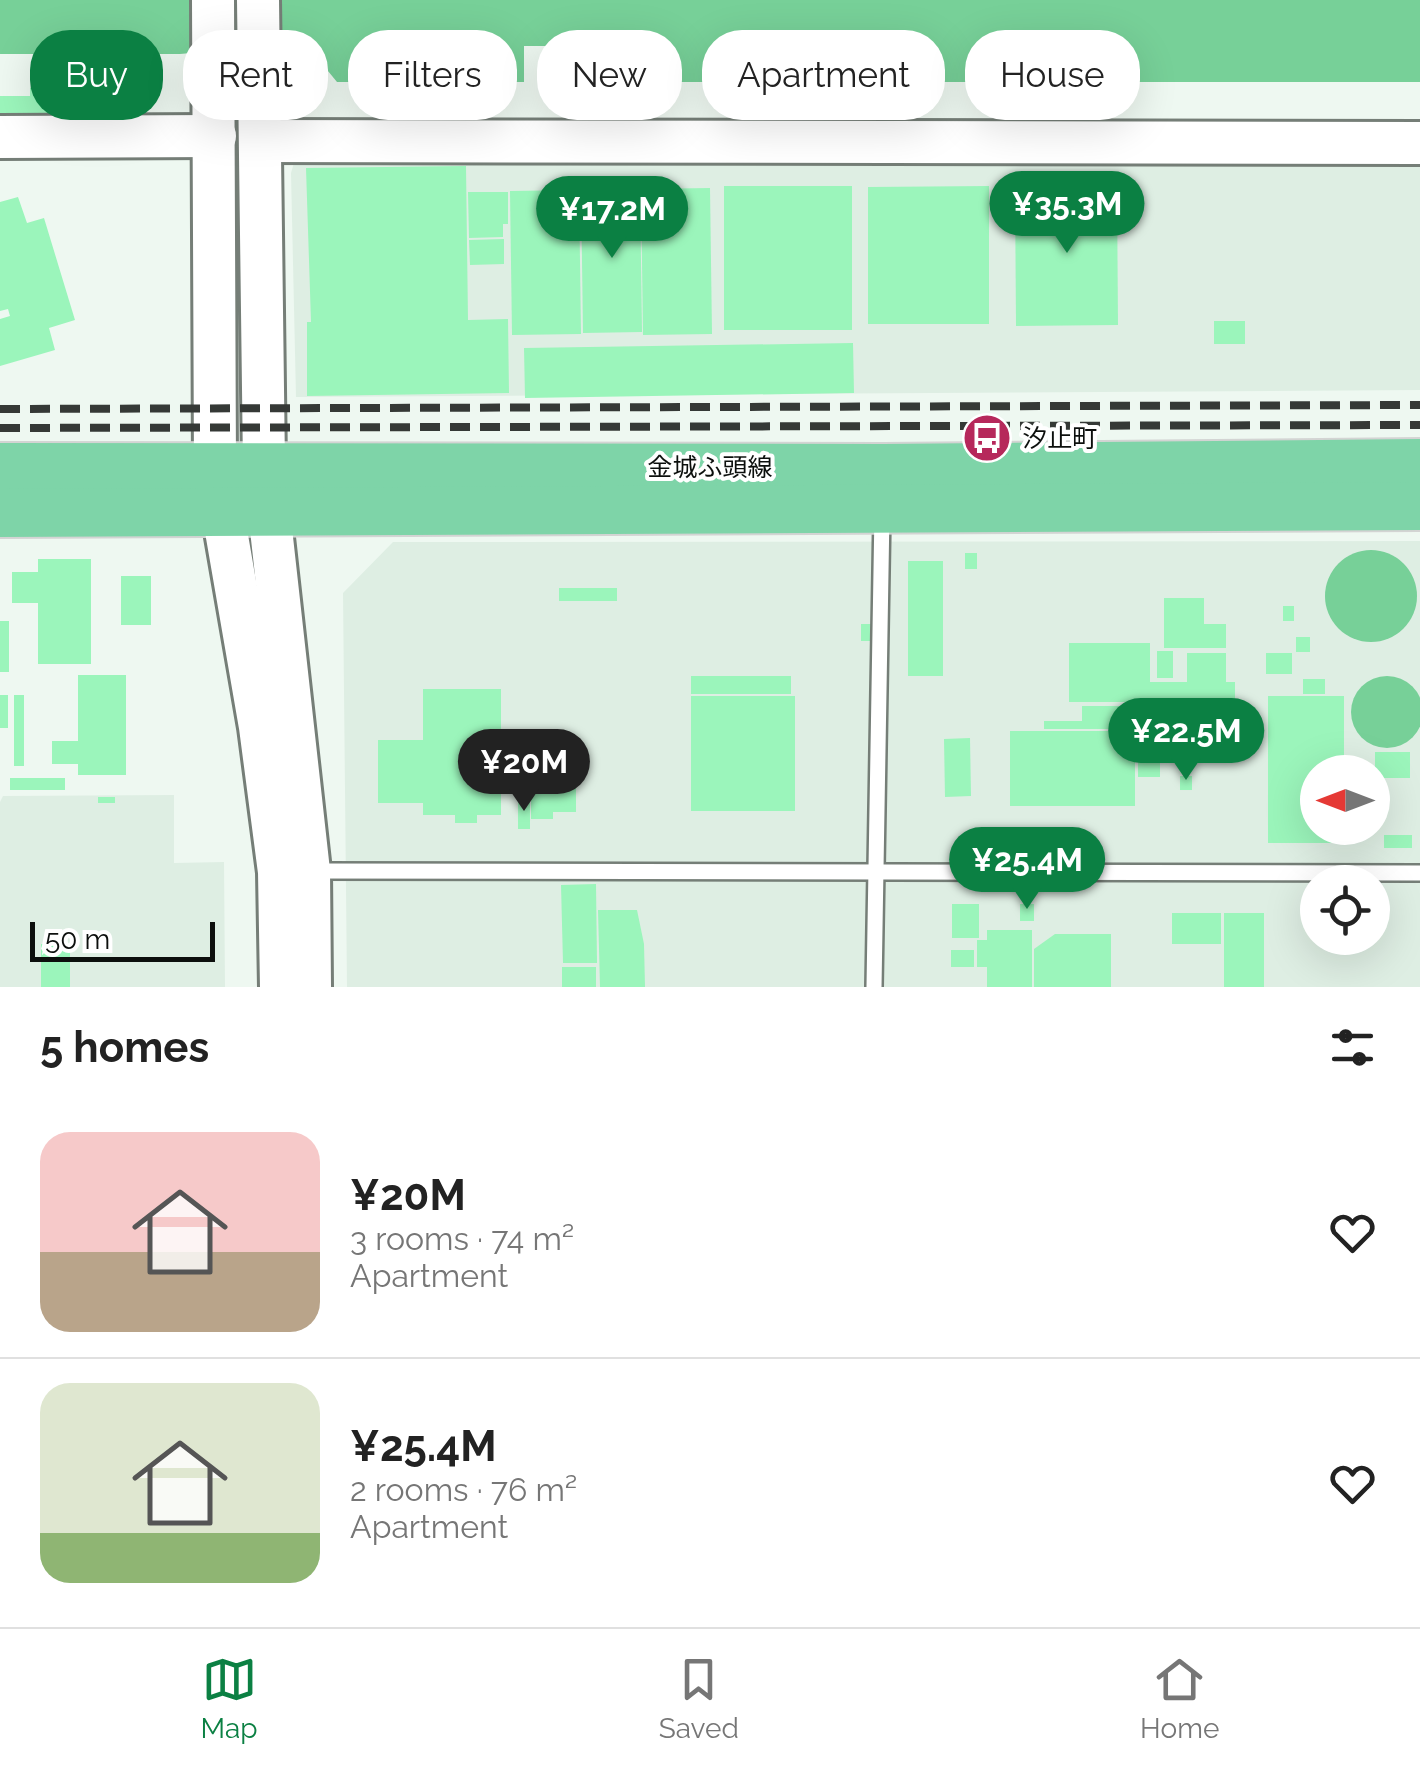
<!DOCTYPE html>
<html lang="en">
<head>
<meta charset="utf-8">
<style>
	:root { --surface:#fff; --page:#f2f2f2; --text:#222; --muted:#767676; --line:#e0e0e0; --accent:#0b8043 }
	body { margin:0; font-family:Raleway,"Noto Sans JP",sans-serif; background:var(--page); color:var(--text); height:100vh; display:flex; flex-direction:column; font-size:38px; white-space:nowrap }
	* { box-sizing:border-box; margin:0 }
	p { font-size:32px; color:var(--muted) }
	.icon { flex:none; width:55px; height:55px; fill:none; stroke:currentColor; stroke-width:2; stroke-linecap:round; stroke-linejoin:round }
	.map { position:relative; height:987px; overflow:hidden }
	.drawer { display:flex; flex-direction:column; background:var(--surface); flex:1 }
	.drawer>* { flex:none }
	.guide { position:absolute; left:30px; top:30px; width:1360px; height:90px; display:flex; gap:20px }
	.needle { width:65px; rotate:270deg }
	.fabs { position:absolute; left:1300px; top:755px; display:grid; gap:20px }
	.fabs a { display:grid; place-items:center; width:90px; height:90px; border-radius:50%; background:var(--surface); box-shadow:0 10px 40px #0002; font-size:50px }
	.scale { position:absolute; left:30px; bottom:25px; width:185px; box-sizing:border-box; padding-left:10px; border:5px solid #0c0f0d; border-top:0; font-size:28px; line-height:35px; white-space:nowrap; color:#0c0f0d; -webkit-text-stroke:8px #fff; paint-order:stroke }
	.price { position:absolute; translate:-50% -85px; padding:0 22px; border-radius:35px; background:var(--accent); color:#fff; font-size:32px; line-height:65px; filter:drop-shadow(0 2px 5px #0008) }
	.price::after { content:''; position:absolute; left:50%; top:60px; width:30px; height:22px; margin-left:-15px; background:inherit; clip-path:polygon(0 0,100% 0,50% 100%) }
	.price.active { background:#222; color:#fff }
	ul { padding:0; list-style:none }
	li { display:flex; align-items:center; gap:30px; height:250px; padding:0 40px }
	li+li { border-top:2px solid var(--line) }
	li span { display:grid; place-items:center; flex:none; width:280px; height:200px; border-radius:30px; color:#555 }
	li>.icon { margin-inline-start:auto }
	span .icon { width:120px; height:120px; fill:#fffc; stroke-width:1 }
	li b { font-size:42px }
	h2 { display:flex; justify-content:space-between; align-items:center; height:120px; padding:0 40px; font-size:42px }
	.pill { padding:0 35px; border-radius:40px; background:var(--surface); box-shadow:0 10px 40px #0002; font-size:35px; line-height:90px }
	.pill.active { background:var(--accent); color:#fff }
	.dock { display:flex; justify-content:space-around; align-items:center; height:140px; border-top:2px solid var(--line); background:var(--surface); font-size:28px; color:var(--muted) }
	.dock a { display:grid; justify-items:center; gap:5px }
	.dock .active { color:var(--accent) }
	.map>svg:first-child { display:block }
	.built { fill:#deeee3; fill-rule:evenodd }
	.water { fill:#77d098 }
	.building { fill:#9bf5bb }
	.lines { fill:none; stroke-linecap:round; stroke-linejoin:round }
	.lane-casing { stroke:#757e77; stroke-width:20 }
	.secondary-casing { stroke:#757e77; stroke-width:48 }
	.primary-casing { stroke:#d3d4d3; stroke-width:52 }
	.lane { stroke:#fff; stroke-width:15 }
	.secondary { stroke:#fff; stroke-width:42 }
	.primary { stroke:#7ed4a8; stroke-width:48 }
	.rail { stroke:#353936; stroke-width:8; stroke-dasharray:20 10; stroke-linecap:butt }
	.labels { text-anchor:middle; stroke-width:8; stroke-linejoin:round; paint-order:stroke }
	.poi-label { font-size:25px; fill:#0c0f0d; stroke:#fff; text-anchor:start }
	.street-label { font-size:25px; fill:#0c0f0d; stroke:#fff }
</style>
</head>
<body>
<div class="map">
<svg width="1420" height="987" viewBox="0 0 1420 987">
	<rect width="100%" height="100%" fill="#eef8f1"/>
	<g class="built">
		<polygon points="296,156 1420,157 1420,390 296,397 291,173"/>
		<path d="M 1420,541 L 1420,987 L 347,987 L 343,593 L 393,542 ZM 1318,772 L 1372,772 L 1372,828 L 1318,828 ZM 1318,882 L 1372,882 L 1372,938 L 1318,938 Z"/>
		<polygon points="174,795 174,863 224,862 225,987 0,987 0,802 3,796"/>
	</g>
	<g class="water">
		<polygon points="0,0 1420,0 1420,82 568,82 565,46 524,46 524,82 337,82 305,43 180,54 0,54"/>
		<circle cx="1371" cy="596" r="46"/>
		<circle cx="1387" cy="712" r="36"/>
	</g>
	<g class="building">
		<polygon points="30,88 86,88 86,119 0,118 0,96 30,96"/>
		<polygon points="466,166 468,320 508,319 509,393 307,396 307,322 311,322 306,168"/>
		<rect x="724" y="186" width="128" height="144"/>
		<polygon points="989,186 989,324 868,324 868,187"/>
		<polygon points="1117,186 1118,325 1016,326 1015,187"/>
		<polygon points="710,188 712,334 643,335 641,189"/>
		<polygon points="640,189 642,332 583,333 581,190"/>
		<polygon points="579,190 581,334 512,335 510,191"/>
		<polygon points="468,192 508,192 508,224 503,224 503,237 469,238"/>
		<polygon points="18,197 27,223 44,218 75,320 49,328 55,350 0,366 0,319 10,316 8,309 0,311 0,202"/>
		<polygon points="504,239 504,264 470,265 469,240"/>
		<rect x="1214" y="321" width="31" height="23"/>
		<polygon points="853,343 854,393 525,398 524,348"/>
		<rect x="965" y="553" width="12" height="16"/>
		<polygon points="38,559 91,559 91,664 38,664 38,603 12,603 12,572 38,572"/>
		<rect x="908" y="561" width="35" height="115"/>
		<rect x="121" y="576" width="30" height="49"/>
		<rect x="559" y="588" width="58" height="13"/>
		<polygon points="1164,598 1204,598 1204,624 1226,624 1226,648 1164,648"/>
		<rect x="1283" y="606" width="11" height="15"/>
		<rect x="0" y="621" width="9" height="51"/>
		<rect x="861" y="624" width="16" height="17"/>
		<rect x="1296" y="637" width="14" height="15"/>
		<polygon points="1069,643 1150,643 1150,682 1187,682 1187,653 1226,653 1226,682 1235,682 1235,733 1174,733 1174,702 1069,702"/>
		<rect x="1157" y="651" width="16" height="27"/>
		<rect x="1266" y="653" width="26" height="21"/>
		<polygon points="78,675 126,675 126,775 78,775 78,764 52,764 52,741 78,741"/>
		<rect x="691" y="676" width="100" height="18"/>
		<rect x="1303" y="679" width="22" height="15"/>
		<polygon points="423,689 501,689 501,815 477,815 477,823 455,823 455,815 423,815 423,803 378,803 378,740 423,740"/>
		<rect x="0" y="695" width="8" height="33"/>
		<rect x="14" y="695" width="10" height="71"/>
		<rect x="691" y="696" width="104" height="115"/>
		<polygon points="1268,696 1344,696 1344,772 1318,772 1318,828 1344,828 1344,843 1268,843"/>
		<polygon points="1082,706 1143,706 1143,729 1044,729 1044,721 1082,721"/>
		<rect x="1010" y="731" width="125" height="75"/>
		<polygon points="970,738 971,796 945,797 944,739"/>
		<rect x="1375" y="752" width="35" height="26"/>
		<rect x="1138" y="754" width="22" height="23"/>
		<rect x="552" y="757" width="27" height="23"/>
		<rect x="1180" y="776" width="12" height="14"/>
		<rect x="10" y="778" width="55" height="12"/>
		<polygon points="531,783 576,783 576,812 553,812 553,819 531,819"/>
		<rect x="98" y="797" width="17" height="6"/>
		<rect x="518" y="800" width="12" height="29"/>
		<rect x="1384" y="835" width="28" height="13"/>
		<polygon points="596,884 597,963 563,963 561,885"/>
		<rect x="952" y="904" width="27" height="34"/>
		<rect x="1020" y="904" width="14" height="17"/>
		<polygon points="598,910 637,910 644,944 645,987 600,987"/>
		<rect x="1172" y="913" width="49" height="31"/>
		<rect x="1224" y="913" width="40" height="74"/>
		<polygon points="987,930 1032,930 1032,987 987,987 987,967 977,967 977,940 987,940"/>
		<polygon points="1055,934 1111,934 1111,987 1034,987 1034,949"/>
		<rect x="41" y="944" width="29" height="43"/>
		<rect x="951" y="950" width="23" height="17"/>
		<rect x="562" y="967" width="34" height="20"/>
	</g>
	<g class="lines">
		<g class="lane-casing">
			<g id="lane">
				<polyline points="314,871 1420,873"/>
				<polyline points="874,987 882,512"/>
			</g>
		</g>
		<g class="secondary-casing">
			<g id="secondary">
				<polyline points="213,0 215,467 260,727 279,872 281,987"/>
				<polyline points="258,0 264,466 309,871 310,987"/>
				<polyline points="0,137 215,136"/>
				<polyline points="260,141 1420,143"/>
			</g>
		</g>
		<g class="primary-casing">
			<g id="primary">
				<polyline points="0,467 884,468 1420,463"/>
				<polyline points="0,513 1420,506"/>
			</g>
		</g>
		<use href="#lane" class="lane"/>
		<use href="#secondary" class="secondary"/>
		<use href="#primary" class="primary"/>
		<g class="rail">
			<polyline points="0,409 1420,405"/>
			<polyline points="0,428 1420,425"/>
		</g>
	</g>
	<defs>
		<g id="bus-disc" transform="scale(2.5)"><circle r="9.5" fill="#b6285b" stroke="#fff"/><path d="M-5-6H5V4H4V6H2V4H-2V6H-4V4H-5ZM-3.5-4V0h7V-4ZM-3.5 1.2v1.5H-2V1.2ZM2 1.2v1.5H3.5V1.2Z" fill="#fff"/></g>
	</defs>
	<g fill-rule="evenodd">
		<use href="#bus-disc" x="987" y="438"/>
	</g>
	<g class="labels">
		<g class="poi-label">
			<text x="1022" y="447">汐止町</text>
		</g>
		<g class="street-label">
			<text x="710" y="476">金城ふ頭線</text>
		</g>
	</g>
</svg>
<div class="fabs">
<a><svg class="needle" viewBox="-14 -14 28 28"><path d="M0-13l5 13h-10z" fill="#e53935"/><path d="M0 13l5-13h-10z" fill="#767676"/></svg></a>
<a><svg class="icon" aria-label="locate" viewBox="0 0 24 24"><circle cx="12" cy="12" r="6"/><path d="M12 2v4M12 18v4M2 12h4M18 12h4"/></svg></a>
</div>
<div class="scale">50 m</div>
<b class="price" style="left:1067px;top:256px">¥35.3M</b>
<b class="price" style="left:612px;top:261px">¥17.2M</b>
<b class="price" style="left:1186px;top:783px">¥22.5M</b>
<b class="price active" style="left:524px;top:814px">¥20M</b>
<b class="price" style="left:1027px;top:912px">¥25.4M</b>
<div class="guide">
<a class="pill active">Buy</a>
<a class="pill">Rent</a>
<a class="pill">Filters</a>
<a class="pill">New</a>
<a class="pill">Apartment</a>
<a class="pill">House</a>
</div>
</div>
<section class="drawer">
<h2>5 homes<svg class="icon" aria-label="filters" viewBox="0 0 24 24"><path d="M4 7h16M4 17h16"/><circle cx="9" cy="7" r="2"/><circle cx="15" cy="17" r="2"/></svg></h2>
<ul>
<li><span style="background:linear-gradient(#f6c9c9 60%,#b9a48a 0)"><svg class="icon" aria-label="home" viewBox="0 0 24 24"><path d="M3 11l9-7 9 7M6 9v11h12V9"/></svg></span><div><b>¥20M</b><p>3 rooms · 74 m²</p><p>Apartment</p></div><svg class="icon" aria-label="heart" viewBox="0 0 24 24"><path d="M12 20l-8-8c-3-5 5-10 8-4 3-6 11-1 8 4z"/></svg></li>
<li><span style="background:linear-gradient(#dfe7d0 75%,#8fb573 0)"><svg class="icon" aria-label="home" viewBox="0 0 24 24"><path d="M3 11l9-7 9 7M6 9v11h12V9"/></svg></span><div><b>¥25.4M</b><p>2 rooms · 76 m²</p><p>Apartment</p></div><svg class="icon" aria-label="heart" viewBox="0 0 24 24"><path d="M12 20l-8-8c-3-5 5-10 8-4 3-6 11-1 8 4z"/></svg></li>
</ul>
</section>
<nav class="dock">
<a class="active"><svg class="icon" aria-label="map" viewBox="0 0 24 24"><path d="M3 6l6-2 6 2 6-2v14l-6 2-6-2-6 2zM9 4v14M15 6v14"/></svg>Map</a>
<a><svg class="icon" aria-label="saved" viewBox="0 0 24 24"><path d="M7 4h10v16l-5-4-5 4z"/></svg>Saved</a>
<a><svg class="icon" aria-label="home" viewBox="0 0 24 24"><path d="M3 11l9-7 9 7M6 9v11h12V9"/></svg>Home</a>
</nav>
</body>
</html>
